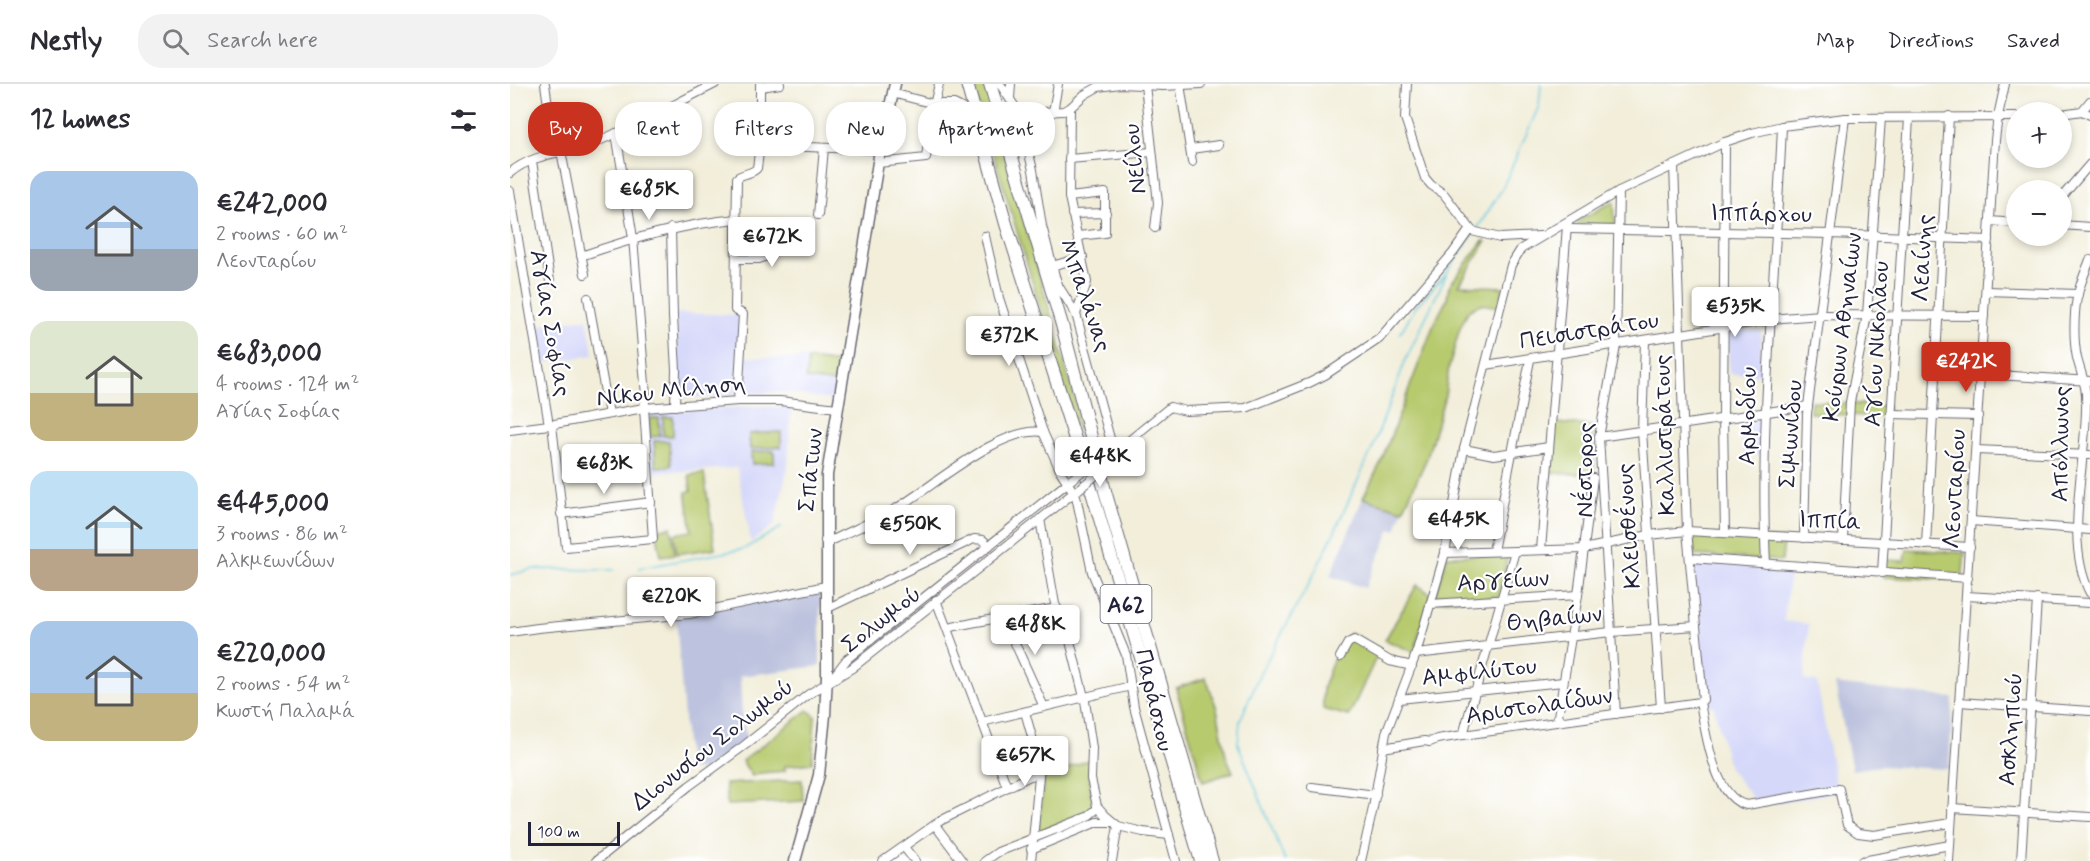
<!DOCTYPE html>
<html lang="en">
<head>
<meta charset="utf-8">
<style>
	:root { --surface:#fff; --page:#f2f2f3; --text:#2b2b33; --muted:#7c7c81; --line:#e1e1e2; --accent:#c8321e }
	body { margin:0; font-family:Mynerve,sans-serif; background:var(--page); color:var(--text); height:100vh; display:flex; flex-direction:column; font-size:22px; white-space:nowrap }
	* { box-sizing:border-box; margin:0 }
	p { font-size:20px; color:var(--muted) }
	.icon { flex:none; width:33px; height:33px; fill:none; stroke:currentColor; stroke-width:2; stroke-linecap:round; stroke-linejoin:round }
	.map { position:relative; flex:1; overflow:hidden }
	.details { display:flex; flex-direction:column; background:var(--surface); width:510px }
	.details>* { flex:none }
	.banner { position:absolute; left:18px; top:18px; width:570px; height:54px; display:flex; gap:12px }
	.buttons { position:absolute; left:1496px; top:18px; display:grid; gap:12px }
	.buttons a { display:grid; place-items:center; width:66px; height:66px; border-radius:50%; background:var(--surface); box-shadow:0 3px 9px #0003; font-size:30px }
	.scale { position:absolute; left:18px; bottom:15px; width:92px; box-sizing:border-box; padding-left:6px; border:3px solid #22223b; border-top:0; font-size:16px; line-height:21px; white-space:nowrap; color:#22223b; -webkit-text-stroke:4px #fff; paint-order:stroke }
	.price { position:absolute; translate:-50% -51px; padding:0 14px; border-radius:6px; background:#fff; color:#222; font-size:20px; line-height:39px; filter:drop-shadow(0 2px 3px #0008) }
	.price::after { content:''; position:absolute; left:50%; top:36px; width:18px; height:14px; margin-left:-9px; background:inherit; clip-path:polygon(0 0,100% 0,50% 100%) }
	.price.on { background:var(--accent); color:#fff }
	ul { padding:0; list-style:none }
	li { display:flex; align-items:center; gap:18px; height:150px; padding:0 30px }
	li span { display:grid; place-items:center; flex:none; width:168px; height:120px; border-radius:18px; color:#555 }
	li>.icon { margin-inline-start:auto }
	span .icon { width:72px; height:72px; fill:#fffc; stroke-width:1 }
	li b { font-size:26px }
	h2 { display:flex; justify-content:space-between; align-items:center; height:72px; padding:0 30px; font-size:26px }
	.chip { padding:0 21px; border-radius:24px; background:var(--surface); box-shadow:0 3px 9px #0003; font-size:21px; line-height:54px }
	.chip.on { background:var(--accent); color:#fff }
	header { display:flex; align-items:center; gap:36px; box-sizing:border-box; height:84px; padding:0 30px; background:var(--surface); border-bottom:2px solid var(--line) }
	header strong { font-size:28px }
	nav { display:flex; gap:33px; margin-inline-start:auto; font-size:21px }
	.search { width:420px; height:54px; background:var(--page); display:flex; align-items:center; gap:15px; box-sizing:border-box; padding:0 21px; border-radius:24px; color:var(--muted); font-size:22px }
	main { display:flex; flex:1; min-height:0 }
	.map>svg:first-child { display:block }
	.built { fill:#d5d8f9 }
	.industrial { fill:#bdc3de }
	.green { fill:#b7ca6e; stroke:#6c7654; stroke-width:1.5 }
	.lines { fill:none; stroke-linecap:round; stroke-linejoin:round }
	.stream { stroke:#61c6df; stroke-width:1.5 }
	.minor-casing { stroke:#6b6973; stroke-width:10 }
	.major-casing { stroke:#6b6973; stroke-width:13 }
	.highway-casing { stroke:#6b6973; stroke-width:14 }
	.minor { stroke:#fff; stroke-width:8 }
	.major { stroke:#fff; stroke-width:10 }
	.highway { stroke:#fff; stroke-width:12 }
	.minor-bridge-casing { stroke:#6b6973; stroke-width:10; stroke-linecap:butt }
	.minor-bridge { stroke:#fff; stroke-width:8 }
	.labels { text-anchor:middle; stroke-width:4.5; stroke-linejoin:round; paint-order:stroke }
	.shield { fill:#fff; stroke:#646476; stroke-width:1.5 }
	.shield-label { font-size:22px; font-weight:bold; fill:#22223b }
	.street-label { font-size:24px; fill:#22223b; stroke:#fff }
</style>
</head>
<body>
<header>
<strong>Nestly</strong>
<div class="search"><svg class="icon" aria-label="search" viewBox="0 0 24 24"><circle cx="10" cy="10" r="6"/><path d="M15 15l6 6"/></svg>Search here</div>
<nav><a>Map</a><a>Directions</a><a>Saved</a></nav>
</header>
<main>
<section class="details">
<h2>12 homes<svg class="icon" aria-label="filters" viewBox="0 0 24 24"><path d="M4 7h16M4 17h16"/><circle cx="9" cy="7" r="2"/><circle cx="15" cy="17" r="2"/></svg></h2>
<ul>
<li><span style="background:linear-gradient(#a9c7e8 65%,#9aa5b1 0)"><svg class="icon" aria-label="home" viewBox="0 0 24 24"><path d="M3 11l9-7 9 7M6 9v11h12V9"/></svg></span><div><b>€242,000</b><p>2 rooms · 60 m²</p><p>Λεονταρίου</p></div></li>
<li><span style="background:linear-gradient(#dfe7d0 60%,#c2b280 0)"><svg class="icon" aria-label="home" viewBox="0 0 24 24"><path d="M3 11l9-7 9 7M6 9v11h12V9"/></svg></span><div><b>€683,000</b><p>4 rooms · 124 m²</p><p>Αγίας Σοφίας</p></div></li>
<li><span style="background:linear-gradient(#bfe0f5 65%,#b9a48a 0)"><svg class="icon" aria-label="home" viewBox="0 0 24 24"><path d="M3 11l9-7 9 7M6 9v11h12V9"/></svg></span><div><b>€445,000</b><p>3 rooms · 86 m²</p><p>Αλκμεωνίδων</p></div></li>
<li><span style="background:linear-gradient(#a9c7e8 60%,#c2b280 0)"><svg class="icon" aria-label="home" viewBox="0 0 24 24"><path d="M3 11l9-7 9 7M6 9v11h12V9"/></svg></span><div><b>€220,000</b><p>2 rooms · 54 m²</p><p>Κωστή Παλαμά</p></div></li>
</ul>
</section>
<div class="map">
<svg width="1580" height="777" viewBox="0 0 1580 777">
	<rect width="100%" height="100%" fill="#fff"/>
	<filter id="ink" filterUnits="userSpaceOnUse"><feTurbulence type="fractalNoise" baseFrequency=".0167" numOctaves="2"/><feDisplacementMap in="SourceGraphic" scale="12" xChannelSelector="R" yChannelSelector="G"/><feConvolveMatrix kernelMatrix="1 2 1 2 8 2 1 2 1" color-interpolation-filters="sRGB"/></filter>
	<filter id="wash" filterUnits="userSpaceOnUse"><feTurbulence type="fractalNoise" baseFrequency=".008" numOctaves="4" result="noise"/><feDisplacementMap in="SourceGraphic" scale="24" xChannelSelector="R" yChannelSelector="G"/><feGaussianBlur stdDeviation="1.35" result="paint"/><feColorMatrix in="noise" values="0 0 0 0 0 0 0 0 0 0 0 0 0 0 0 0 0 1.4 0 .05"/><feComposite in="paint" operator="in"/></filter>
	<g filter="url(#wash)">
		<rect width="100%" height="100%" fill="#f2eeda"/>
		<g class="built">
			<polygon points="166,229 231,231 227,311 169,314"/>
			<polygon points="77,234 84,271 32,279 26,242"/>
			<polygon points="1218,246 1251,246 1251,290 1219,290"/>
			<polygon points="236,273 289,275 290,273 331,279 326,317 273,308 235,310"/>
			<polygon points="251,322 281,324 278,383 264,441 241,458 227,384 142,389 137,329"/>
			<polygon points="1253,329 1254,371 1234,370 1231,334"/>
			<polygon points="1182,477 1280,486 1274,537 1299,540 1294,596 1307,598 1327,708 1246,723 1242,713 1219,684 1204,623 1194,617"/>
		</g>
		<g class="industrial">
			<polygon points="853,414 893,426 886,446 881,445 855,504 820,492"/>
			<polygon points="310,506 310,582 230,592 232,633 237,655 193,686 178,685 166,533"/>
			<polygon points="1325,600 1443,614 1439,685 1370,682 1342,686"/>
		</g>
		<g class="green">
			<polygon points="462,0 475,0 594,418 699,777"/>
			<polygon points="1104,117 1105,141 1067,140 1066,138"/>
			<polygon points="973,157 976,158 949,201 993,203 990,223 970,220 958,227 950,244 939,283 935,311 917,374 893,426 853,414 871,378 924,240 937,215 939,202"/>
			<polygon points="298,275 330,279 327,299 296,295"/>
			<polygon points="1301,317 1378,322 1377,333 1300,329"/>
			<rect x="153" y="333" width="10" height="19"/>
			<polygon points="139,334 149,334 150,352 140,353"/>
			<polygon points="1045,339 1083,342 1085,391 1041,389"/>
			<polygon points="271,348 271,363 240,365 239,350"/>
			<polygon points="144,357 159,357 161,382 146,383"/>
			<polygon points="264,367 264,379 242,380 241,368"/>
			<polygon points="194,389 205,464 167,470 164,450 182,447 176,408 181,407 179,391"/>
			<polygon points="161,443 165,470 151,472 146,446"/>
			<polygon points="1182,450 1274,455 1272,477 1184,471"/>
			<polygon points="1397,465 1455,469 1452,496 1374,493 1375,476 1395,477"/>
			<polygon points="998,470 989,513 923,517 937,472"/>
			<polygon points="907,501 921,510 904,568 875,556"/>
			<polygon points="840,549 870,565 839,632 813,625 813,604 823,576 826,575"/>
			<polygon points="696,594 707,625 716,672 723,688 693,698 666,604"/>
			<polygon points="298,626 305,632 302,679 275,682 275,687 250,689 242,692 232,677"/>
			<polygon points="578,676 583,726 528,750 534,694"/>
			<polygon points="292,696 293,717 217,721 215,700"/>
		</g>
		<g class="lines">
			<g class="stream">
				<polyline points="967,145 992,105 1029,22 1031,0"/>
				<polyline points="890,249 907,221 935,191"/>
				<polyline points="129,484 234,465 272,443"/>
				<polyline points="0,491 23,485 104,486"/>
				<polyline points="775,777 728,660 730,637 750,589 799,500 824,449 863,363 896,275 938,187 962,151"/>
			</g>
		</g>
	</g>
	<g filter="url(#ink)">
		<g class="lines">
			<g class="minor-casing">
				<g id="minor">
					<polyline points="35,0 41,43 51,67 75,190"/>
					<polyline points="490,0 509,29 523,86 532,142 545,192 549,203 566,230 604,369 603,377 597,382"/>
					<polyline points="670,0 682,78"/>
					<polyline points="897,0 895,34 915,94 921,101 934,110 962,147 990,154 1030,152"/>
					<polyline points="635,1 648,119 645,144"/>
					<polyline points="251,3 270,0"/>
					<polyline points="382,9 424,20 444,20 452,24"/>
					<polyline points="500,14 501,0"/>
					<polyline points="560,24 559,113 577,198 566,230"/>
					<polyline points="1572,27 1580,31"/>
					<polyline points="543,28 548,0"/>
					<polyline points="509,29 553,27 560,24 574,11 588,3 610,0 653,2 691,0"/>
					<polyline points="1551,30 1572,27 1580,17"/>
					<polyline points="1215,58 1213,334 1215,449"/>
					<polyline points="250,61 370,66"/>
					<polyline points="681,65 709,61"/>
					<polyline points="559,75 642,68"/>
					<polyline points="22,77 40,197"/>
					<polyline points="368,79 416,74 421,34 429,0"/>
					<path d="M 1164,81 L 1177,447 L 1193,616 L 1190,618 C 1195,645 1204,716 1237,721 L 1329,705 L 1337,741 L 1348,749 L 1364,751 L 1441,739"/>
					<path d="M 0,89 C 23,69 56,69 83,59 C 125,43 164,20 205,0"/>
					<polyline points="0,107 39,341"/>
					<polyline points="559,113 595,109 595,149 568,152"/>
					<polyline points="1551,114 1580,80"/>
					<polyline points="562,130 596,129"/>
					<polyline points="308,131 314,64"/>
					<polyline points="1480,137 1506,139"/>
					<polyline points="1551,141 1580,143"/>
					<polyline points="161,144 163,233 166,286 165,322"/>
					<polyline points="1059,145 1320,150 1479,156"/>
					<polyline points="475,152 489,214 533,348 551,388 566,412 582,488 616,571 624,623 666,777"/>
					<path d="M 71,172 C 123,154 173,140 227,135"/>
					<polyline points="227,175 249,175 257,172 258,149"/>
					<path d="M 1580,176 C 1573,193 1566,210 1565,229 C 1564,244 1564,259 1567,274 C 1570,286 1575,298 1576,310 C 1579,371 1552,455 1580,509"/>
					<polyline points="542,182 573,173"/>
					<polyline points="1476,207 1568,210"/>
					<polyline points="78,214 99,330"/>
					<polyline points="1135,257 1132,347 1151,624"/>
					<polyline points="976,281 1272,234 1311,231 1474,232"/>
					<polyline points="1471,290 1580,297"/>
					<path d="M 228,317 L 233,230 L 225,226 L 227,94 C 233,89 243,90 247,84 L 250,61 L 250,0"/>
					<polyline points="1381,330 1468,332"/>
					<polyline points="42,341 56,463 143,455 134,324 136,312 123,154 106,49"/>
					<polyline points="0,346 39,341 134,324 228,317 270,317 327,324"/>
					<polyline points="1089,353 1298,322"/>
					<polyline points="954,365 984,371 1039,363"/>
					<polyline points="1466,366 1580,371"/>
					<polyline points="593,372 599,368 604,369 660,323 676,327 736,324 799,299 815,291 869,255 943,169 960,145"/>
					<polyline points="51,430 141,418"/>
					<polyline points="530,435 545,520 558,549 575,617 582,664 581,695 587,722 595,731 608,742 633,748 659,751"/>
					<polyline points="1461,437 1580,446"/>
					<polyline points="1294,454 1297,330 1335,34"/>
					<polyline points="1333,456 1340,318 1357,231 1371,34"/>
					<path d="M 315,457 L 325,455 C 345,445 367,436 387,424 C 424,402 490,342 533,348"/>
					<polyline points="1416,461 1439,32"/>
					<polyline points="1031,466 1057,142"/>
					<polyline points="983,467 1020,276"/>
					<polyline points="935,469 1074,465 1139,451 1177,447 1460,463"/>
					<polyline points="1181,474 1458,494"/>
					<path d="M 1256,480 C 1249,334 1266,188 1272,42"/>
					<polyline points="1372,489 1399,34"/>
					<polyline points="1456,512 1580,519"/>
					<polyline points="426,516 497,703"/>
					<polyline points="920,520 1068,511"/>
					<polyline points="316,525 464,455 473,456 479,462"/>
					<polyline points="493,533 534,623"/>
					<path d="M 437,544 C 474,536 510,531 547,524"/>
					<polyline points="0,548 28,544 179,530 316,502"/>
					<polyline points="906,570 1101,548 1186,542"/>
					<polyline points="830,573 838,559 844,556 880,577 902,582"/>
					<polyline points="324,592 337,575 561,396"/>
					<polyline points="889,615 1053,598"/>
					<polyline points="1449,618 1580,627"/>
					<polyline points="515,628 530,681 521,777"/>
					<polyline points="1106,630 1089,353 1106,262 1109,107"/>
					<polyline points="472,638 621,602"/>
					<polyline points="1047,638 1068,511 1083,394"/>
					<polyline points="953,651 1005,467"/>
					<polyline points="873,664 914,657 920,658 927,655 953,651 1190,618"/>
					<polyline points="802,703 866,711"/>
					<polyline points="1442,724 1580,733"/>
					<polyline points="425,741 452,777"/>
					<polyline points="394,763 405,777"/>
					<polyline points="521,765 587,738 602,738"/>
					<polyline points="86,777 179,702 235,661 299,610 342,584 566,407"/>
					<polyline points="373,777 430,737 520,692 529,690"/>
					<polyline points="475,777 488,768 577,733 588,724"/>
					<polyline points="602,777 608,742"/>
					<polyline points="851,777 863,724 876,649 906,570 935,469 954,365 1001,181 1011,165 1109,107 1215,58 1242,49 1272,42 1335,34 1506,33"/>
					<polyline points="1352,777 1440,761"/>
					<polyline points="1439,777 1485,56 1488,32 1495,0"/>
					<polyline points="1511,777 1527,515"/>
				</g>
			</g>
			<g class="major-casing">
				<polyline id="major" points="285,777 309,691 315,631 317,592 317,391 370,66 385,0"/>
			</g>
			<g class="highway-casing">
				<g id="highway">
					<polyline points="457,0 496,140 582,408 691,777"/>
					<polyline points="480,0 552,241 595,407 702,777"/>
				</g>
			</g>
			<use href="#minor" class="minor"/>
			<use href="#major" class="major"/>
			<use href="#highway" class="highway"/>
			<g class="minor-bridge-casing">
				<g id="minor-bridge">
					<polyline points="562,395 593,372"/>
					<polyline points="568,406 597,382"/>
				</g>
			</g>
			<use href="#minor-bridge" class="minor-bridge"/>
		</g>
	</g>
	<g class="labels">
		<rect class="shield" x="590.5" y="501" width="51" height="38" rx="4.5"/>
		<g class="shield-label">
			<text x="616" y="528">Α62</text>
		</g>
		<g class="street-label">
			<text transform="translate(624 75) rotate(-96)" y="8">Νείλου</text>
			<text transform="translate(1251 129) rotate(1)" y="8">Ιππάρχου</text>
			<text transform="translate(1412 174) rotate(-87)" y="8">Λεαίνης</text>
			<text transform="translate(576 211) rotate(71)" y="8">Μπαλάνας</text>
			<text transform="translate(41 239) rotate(80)" y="8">Αγίας Σοφίας</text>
			<text transform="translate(1332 243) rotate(-83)" y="8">Κούρων Αθηναίων</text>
			<text transform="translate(1079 246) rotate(-9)" y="8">Πεισιστράτου</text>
			<text transform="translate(1366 260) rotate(-87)" y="8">Αγίου Νικολάου</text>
			<text transform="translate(161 306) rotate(-6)" y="8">Νίκου Μίληση</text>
			<text transform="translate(1237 332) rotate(-89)" y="8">Αρμοδίου</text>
			<text transform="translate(1280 350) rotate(-86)" y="8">Σιμωνίδου</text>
			<text transform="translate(1154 351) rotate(-92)" y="8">Καλλιστράτους</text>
			<text transform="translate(1550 360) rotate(-89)" y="8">Απόλλωνος</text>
			<text transform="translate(300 386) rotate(-84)" y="8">Σπάτων</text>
			<text transform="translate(1074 386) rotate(-90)" y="8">Νέστορος</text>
			<text transform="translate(1444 405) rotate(-87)" y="8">Λεονταρίου</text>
			<text transform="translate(1320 436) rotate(3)" y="8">Ιππία</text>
			<text transform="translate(1118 442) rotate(-94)" y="8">Κλεισθένους</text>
			<text transform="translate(993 496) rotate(-3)" y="8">Αργείων</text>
			<text transform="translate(1044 534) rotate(-6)" y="8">Θηβαίων</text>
			<text transform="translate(371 535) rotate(-38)" y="8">Σολωμού</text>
			<text transform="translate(969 587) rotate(-6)" y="8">Αμφιλύτου</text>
			<text transform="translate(645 616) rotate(77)" y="8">Παράσχου</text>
			<text transform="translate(1029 621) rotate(-8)" y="8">Αριστολαίδων</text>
			<text transform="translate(1500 645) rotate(-86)" y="8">Ασκληπιού</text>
			<text transform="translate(202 660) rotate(-38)" y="8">Διονυσίου Σολωμού</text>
		</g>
	</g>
</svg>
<div class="buttons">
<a>+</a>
<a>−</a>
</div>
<div class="scale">100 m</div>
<b class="price" style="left:139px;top:137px">€685K</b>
<b class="price" style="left:262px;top:184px">€672K</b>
<b class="price" style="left:1225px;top:254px">€535K</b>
<b class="price" style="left:499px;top:283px">€372K</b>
<b class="price on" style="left:1456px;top:309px">€242K</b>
<b class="price" style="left:590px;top:404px">€448K</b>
<b class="price" style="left:94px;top:411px">€683K</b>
<b class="price" style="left:948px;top:467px">€445K</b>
<b class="price" style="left:400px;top:472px">€550K</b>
<b class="price" style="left:161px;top:544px">€220K</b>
<b class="price" style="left:525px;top:572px">€488K</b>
<b class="price" style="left:515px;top:703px">€657K</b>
<div class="banner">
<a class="chip on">Buy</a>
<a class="chip">Rent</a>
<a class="chip">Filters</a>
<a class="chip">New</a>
<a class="chip">Apartment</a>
</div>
</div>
</main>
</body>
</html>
